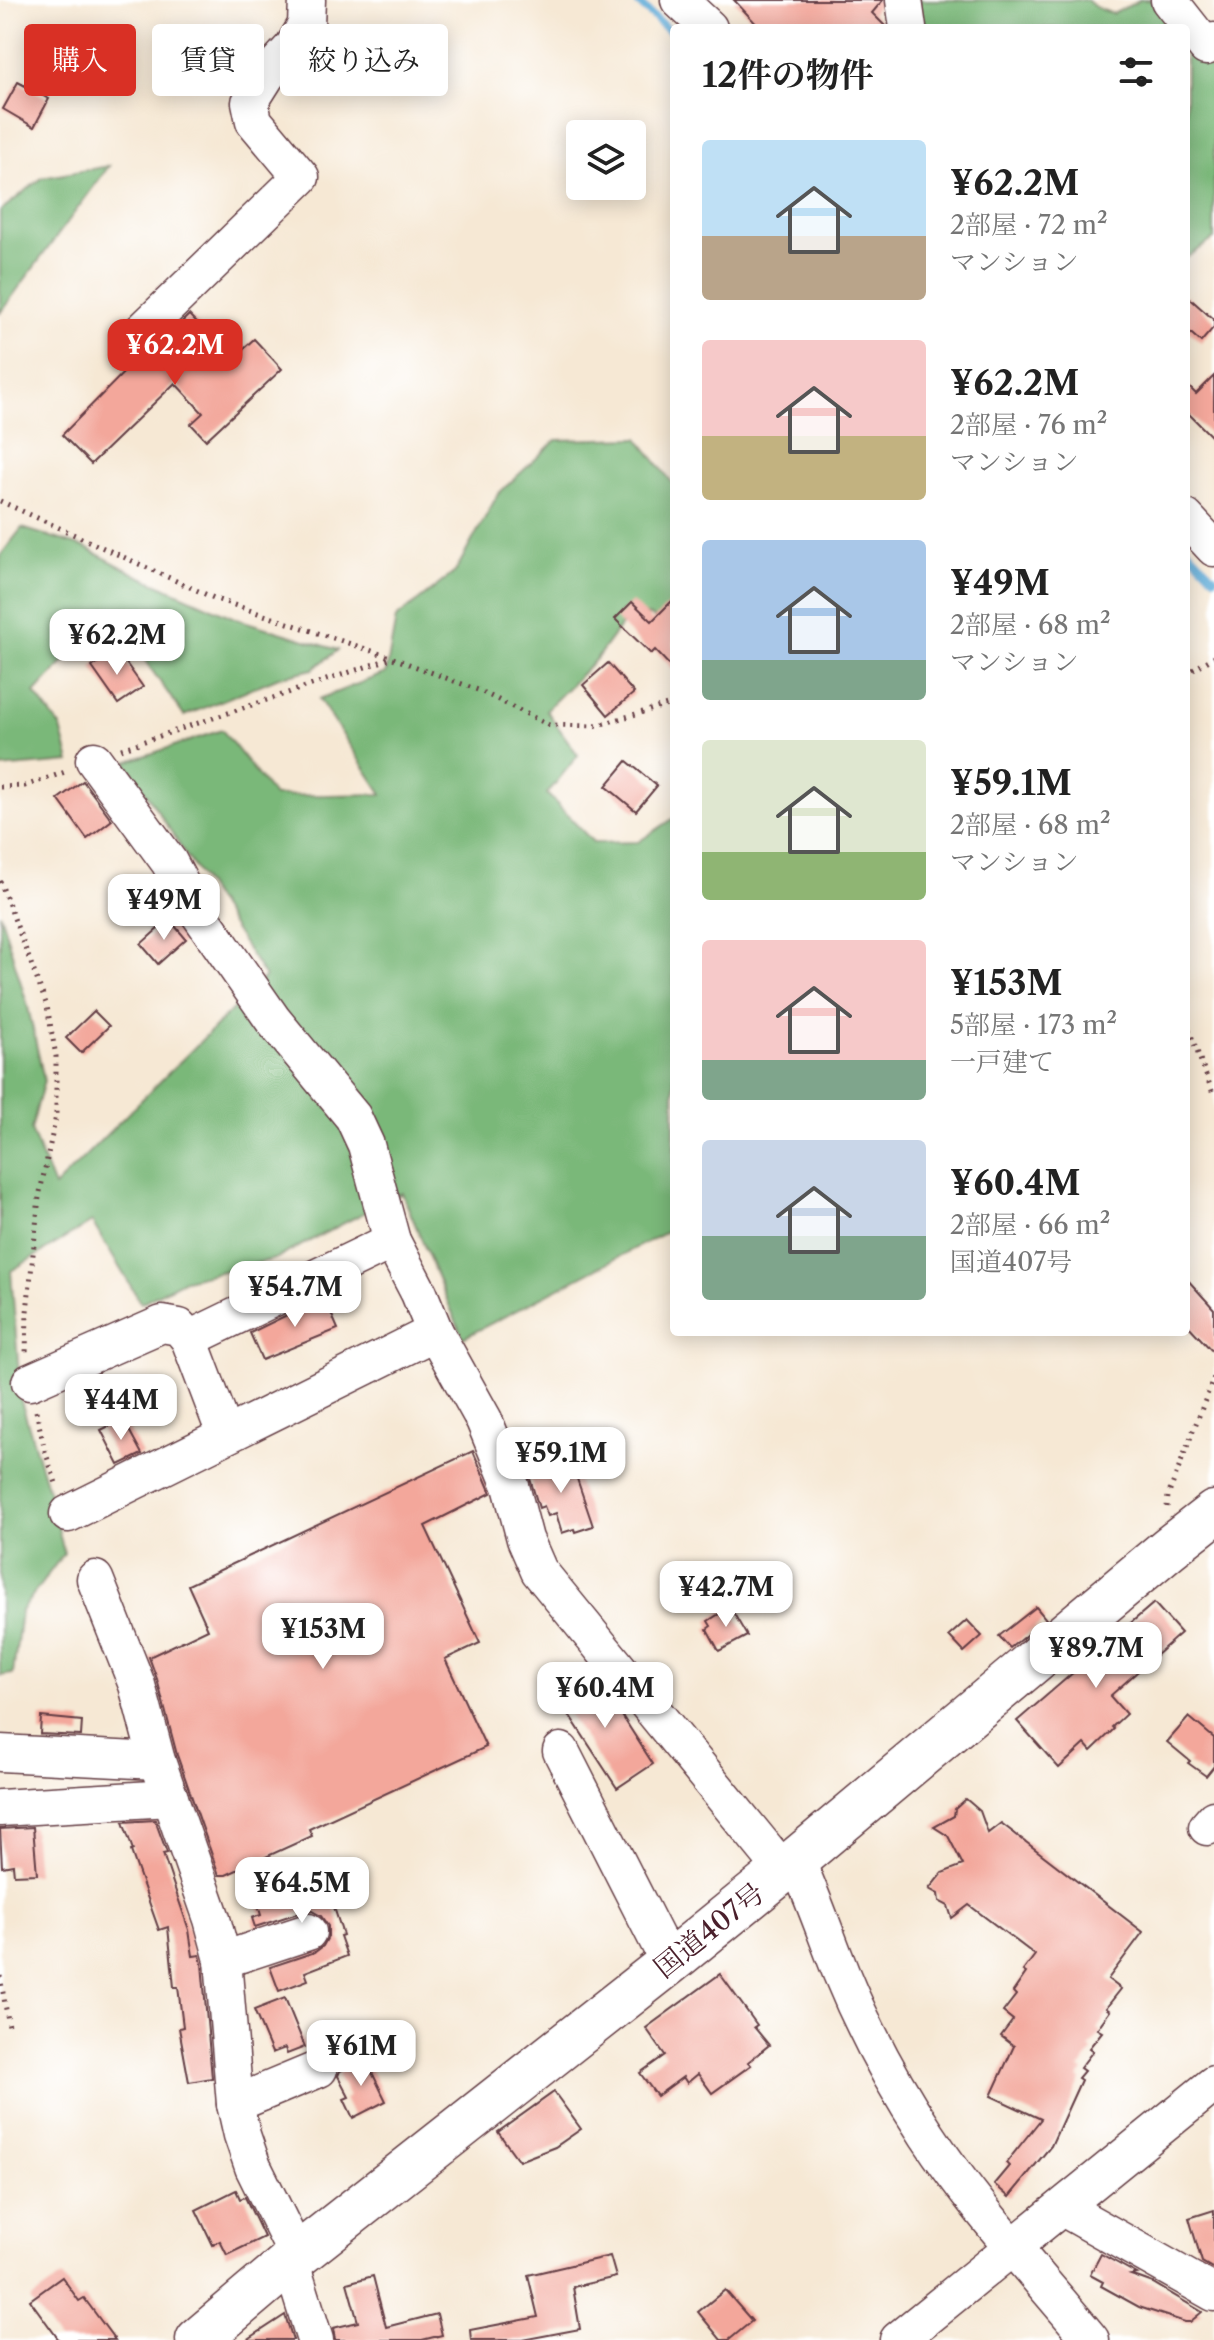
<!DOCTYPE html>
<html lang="ja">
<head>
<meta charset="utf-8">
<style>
	:root { --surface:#fff; --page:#f6f6f6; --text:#222; --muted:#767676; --accent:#d93025 }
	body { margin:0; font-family:"Libre Caslon Text","Noto Serif JP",serif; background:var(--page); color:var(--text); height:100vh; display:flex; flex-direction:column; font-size:30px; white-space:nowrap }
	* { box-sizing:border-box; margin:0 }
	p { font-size:26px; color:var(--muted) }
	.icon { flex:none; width:44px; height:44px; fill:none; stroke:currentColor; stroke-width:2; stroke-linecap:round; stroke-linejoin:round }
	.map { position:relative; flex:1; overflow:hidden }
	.details { position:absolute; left:670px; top:24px; width:520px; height:1312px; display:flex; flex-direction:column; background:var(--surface); border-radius:8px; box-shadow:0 4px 20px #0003 }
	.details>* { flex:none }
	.top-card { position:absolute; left:24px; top:24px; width:526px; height:72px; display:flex; gap:16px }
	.tools { position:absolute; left:566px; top:120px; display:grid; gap:16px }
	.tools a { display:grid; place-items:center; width:80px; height:80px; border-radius:8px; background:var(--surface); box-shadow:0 4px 20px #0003; font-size:40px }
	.price { position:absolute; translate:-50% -68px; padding:0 18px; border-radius:16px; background:#fff; color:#222; font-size:26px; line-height:52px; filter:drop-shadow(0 2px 4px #0008) }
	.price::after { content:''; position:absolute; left:50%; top:48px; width:24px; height:18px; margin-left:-12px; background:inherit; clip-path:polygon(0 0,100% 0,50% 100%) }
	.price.on { background:var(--accent); color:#fff }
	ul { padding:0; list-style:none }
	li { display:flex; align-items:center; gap:24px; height:200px; padding:0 32px }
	li span { display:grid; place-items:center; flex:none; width:224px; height:160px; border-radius:8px; color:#555 }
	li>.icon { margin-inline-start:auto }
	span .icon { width:96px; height:96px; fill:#fffc; stroke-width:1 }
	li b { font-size:34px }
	h2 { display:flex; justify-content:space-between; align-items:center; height:96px; padding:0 32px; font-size:34px }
	.pill { padding:0 28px; border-radius:8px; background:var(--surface); box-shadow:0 4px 20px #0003; font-size:28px; line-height:72px }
	.pill.on { background:var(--accent); color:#fff }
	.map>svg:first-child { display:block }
	.forest { fill:#7ab879; stroke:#626c52; stroke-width:2 }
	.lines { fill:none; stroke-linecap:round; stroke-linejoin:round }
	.stream { stroke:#5eabd7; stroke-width:8 }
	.building { fill:#f3a79b }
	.minor-casing { stroke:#643d44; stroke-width:39 }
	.highway-casing { stroke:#643d44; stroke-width:47 }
	.path { stroke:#643d44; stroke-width:5; stroke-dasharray:2 6; stroke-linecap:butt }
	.minor { stroke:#fff; stroke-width:36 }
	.highway { stroke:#fff; stroke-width:44 }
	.labels { text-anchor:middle; stroke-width:6; stroke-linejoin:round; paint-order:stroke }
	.street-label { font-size:28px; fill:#4a1f2b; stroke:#fff }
</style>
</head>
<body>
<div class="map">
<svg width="1214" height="2340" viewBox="0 0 1214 2340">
	<rect width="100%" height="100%" fill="#fff"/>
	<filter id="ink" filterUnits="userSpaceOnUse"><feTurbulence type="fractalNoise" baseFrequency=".0125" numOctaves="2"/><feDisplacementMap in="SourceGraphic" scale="16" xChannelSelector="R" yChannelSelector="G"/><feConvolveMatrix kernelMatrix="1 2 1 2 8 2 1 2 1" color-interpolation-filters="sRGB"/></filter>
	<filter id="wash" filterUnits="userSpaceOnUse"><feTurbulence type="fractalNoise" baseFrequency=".006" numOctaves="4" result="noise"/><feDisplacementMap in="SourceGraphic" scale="32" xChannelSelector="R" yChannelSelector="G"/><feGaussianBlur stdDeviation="1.8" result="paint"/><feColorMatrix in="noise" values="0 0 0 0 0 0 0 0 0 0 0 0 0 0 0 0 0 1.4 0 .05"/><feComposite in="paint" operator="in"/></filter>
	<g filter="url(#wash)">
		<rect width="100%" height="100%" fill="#f6e8d4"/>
		<g class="forest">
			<polygon points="917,0 1087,0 1095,7 1113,14 1140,0 1154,0 1178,28 928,28 919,16"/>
			<polygon points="1186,40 1207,62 1214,74 1214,239 1186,258"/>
			<polygon points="109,166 0,313 0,211 42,178"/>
			<polygon points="638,438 674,485 674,625 632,610 596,659 546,710 578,755 547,794 594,843 638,842 674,818 674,1228 463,1338 402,1193 275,1259 185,1280 141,1303 92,1222 11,1271 21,1401 53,1506 64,1553 21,1611 13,1674 0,1676 0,913 28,1007 44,1080 31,1130 54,1187 265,977 126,762 222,730 274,796 382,794 319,699 386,673 396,618 455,572 498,494 556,440"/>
			<polygon points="22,528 84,547 137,575 237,619 338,650 313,669 279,677 184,716 130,639 85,639 35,693 61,728 70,762 0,768 0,556"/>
		</g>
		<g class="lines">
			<g class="stream">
				<polyline points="635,0 674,35"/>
				<polyline points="1186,548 1214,577"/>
			</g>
		</g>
		<g id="blocks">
			<g class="building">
				<polygon points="734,0 883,0 872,13 887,28 760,28"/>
				<polygon points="18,82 49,99 34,127 3,109"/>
				<polygon points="1186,295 1214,320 1214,327 1201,342 1186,329"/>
				<polygon points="189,315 232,359 254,339 282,369 206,440 191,424 203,413 175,383 91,464 62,435 136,360 148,355"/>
				<polygon points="1214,376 1214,439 1186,411 1186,384 1196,394"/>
				<polygon points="674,599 674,670 655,650 651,654 615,619 632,602 652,621"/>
				<polygon points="116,649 143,687 118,704 92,667"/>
				<polygon points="608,663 634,693 608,715 583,685"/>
				<polygon points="627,761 657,786 636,811 606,786"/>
				<polygon points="83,781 112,820 87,839 58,799"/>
				<polygon points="169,919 186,939 158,964 141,944"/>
				<polygon points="94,1011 109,1026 81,1053 66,1038"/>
				<polygon points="1186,1278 1214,1309 1214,1353 1186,1323"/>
				<polygon points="324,1297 338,1329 262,1360 250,1333"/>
				<polygon points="123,1419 142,1454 119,1465 101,1430"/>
				<polygon points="473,1451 491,1493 425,1526 480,1643 445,1659 486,1747 309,1829 312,1836 226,1875 219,1875 177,1755 157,1679 149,1657 208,1629 188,1585"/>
				<polygon points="570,1458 593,1526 575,1532 574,1529 562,1533 556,1513 548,1516 544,1506 539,1508 528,1472"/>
				<polygon points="1154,1603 1181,1633 1110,1696 1126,1714 1112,1727 1114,1729 1091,1751 1085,1744 1059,1768 1017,1721"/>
				<polygon points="730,1607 747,1636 719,1651 707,1629 711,1626 708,1621"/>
				<polygon points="1036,1607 1046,1619 1010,1648 999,1636"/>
				<polygon points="967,1620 982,1636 964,1652 949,1636"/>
				<polygon points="594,1672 653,1764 617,1788 557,1696"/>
				<polygon points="41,1717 82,1721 81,1736 40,1734"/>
				<polygon points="1189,1717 1214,1738 1214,1766 1206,1776 1188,1763 1190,1761 1167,1742"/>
				<polygon points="966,1799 980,1811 988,1833 1001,1823 1143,1932 1108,1979 1121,1989 1106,2008 1110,2011 1097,2029 1102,2032 1089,2048 1093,2051 1080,2068 1084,2071 1078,2078 1081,2080 1051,2146 1009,2197 994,2184 1009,2166 1006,2163 1041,2119 991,2096 1014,2046 1001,2036 1013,2020 1003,2012 1016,1995 1013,1992 1026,1973 1023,1971 1035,1955 969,1905 952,1918 948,1906 939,1901 938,1894 929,1889 942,1873 963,1865 948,1836 934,1827 954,1816 955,1809"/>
				<polygon points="155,1820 167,1853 163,1854 189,1930 193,1956 200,1955 202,1964 212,2078 189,2082 179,2028 183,2027 178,1987 174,1987 168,1927 159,1930 131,1851 133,1850 123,1822"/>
				<polygon points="33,1827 37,1874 14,1875 13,1865 2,1867 0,1829"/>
				<polygon points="323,1873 343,1935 340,1936 347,1956 305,1972 308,1980 279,1991 270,1967 315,1952 323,1946 328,1937 328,1926 321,1916 312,1911 301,1912 255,1927 252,1918 261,1915 255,1896"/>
				<polygon points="720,1974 757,2025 754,2027 769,2045 748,2062 751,2065 712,2093 698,2074 687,2083 683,2077 657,2096 640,2073 665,2055 646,2028"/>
				<polygon points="285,1998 305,2047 287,2054 285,2048 272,2053 254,2010"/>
				<polygon points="365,2058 386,2101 353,2118 344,2099 349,2097 338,2076 340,2071"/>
				<polygon points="554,2092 581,2129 555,2147 519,2161 498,2132"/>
				<polygon points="236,2190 240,2199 245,2197 264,2237 227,2255 220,2241 213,2245 196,2210"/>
				<polygon points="1214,2210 1214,2269 1202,2262 1189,2218"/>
				<polygon points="1101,2254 1137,2274 1131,2275 1153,2283 1202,2312 1190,2322 1185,2322 1139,2307 1101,2286 1103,2282 1090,2275"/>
				<polygon points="610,2256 616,2277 573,2287 580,2329 522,2340 471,2340 470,2330 538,2317 528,2275"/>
				<polygon points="373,2276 386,2327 437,2314 442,2335 422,2340 335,2340 333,2328 358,2322 347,2283"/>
				<polygon points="62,2277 79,2301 84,2298 115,2340 59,2340 30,2300"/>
				<polygon points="725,2290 752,2321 729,2340 721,2340 698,2312"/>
				<polygon points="285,2315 293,2340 247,2340"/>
			</g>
		</g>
	</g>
	<g filter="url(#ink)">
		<use href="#blocks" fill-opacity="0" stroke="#643d44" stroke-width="2"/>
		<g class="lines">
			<g class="minor-casing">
				<g id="minor">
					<polyline points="679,0 709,28"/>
					<polyline points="904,0 908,28"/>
					<polyline points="1169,0 1206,47 1214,41"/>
					<polyline points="133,340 301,177 254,121 250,102 267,75 293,47 306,25 307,0"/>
					<polyline points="1186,518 1214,548"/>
					<polyline points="94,760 169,862 188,898 273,1020 353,1117 366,1145 392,1241 419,1293 435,1332 484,1420 511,1486 525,1539 539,1571 774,1859 781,1871"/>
					<polyline points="189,1339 392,1241"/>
					<polyline points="30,1382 162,1324 179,1327 189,1339 225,1434"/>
					<polyline points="68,1514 435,1332"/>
					<polyline points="95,1579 137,1685 157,1761 212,1919 223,1960 235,2104 242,2135 253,2167 297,2256"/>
					<polyline points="561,1751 669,1963"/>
					<polyline points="0,1753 157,1761"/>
					<polyline points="0,1808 170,1798"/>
					<polyline points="1207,1827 1214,1819"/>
					<path d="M 796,1860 C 813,1897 826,1936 841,1973 C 864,2029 894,2085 927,2135 C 975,2208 1036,2273 1091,2340"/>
					<polyline points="223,1960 308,1932"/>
					<polyline points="235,2104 319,2069"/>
					<polyline points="1063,2208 1214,2293"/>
					<polyline points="291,2263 315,2340"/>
					<polyline points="898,2340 1214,2084"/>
				</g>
			</g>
			<g class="highway-casing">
				<polyline id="highway" points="198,2340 297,2256 669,1963 796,1860 1169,1548 1214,1513"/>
			</g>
			<g class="path">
				<polyline points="0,501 216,599 393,658 478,690 549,725 595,726 674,703"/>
				<polyline points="1186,674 1214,657"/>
				<polyline points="121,749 392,658"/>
				<polyline points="0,787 25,786 68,771"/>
				<polyline points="0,881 47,1006 56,1056 56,1116 39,1197 27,1312 26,1354"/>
				<polyline points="1186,1022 1214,1096"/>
				<polyline points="36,1411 45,1451 57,1486"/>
				<polyline points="1167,1507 1168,1496 1214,1377"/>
				<polyline points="0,1976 9,2026"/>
			</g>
			<use href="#minor" class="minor"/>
			<use href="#highway" class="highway"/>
		</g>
	</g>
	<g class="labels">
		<g class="street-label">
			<text transform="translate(709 1930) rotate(-39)" y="10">国道407号</text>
		</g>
	</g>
</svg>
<div class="tools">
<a><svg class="icon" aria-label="layers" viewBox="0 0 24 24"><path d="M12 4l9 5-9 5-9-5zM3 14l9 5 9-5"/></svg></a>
</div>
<b class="price on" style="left:175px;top:387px">¥62.2M</b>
<b class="price" style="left:117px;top:677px">¥62.2M</b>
<b class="price" style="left:164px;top:942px">¥49M</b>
<b class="price" style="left:295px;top:1329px">¥54.7M</b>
<b class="price" style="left:121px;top:1442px">¥44M</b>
<b class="price" style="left:561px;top:1495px">¥59.1M</b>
<b class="price" style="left:726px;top:1629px">¥42.7M</b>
<b class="price" style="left:323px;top:1671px">¥153M</b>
<b class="price" style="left:1096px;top:1690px">¥89.7M</b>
<b class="price" style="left:605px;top:1730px">¥60.4M</b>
<b class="price" style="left:302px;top:1925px">¥64.5M</b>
<b class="price" style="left:361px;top:2088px">¥61M</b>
<div class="top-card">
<a class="pill on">購入</a>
<a class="pill">賃貸</a>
<a class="pill">絞り込み</a>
</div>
<section class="details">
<h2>12件の物件<svg class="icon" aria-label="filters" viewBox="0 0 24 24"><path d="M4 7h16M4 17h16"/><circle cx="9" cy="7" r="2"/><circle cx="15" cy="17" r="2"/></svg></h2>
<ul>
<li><span style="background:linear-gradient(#bfe0f5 60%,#b9a48a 0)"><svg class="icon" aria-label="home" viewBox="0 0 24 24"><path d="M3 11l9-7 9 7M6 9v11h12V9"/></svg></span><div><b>¥62.2M</b><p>2部屋 · 72 m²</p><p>マンション</p></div></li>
<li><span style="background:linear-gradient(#f6c9c9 60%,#c2b280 0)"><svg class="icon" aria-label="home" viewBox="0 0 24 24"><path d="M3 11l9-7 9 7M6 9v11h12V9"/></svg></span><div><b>¥62.2M</b><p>2部屋 · 76 m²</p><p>マンション</p></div></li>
<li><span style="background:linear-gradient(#a9c7e8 75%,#7fa58c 0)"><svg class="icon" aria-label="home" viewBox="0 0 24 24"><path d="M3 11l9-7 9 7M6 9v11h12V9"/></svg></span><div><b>¥49M</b><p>2部屋 · 68 m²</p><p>マンション</p></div></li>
<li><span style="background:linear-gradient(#dfe7d0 70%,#8fb573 0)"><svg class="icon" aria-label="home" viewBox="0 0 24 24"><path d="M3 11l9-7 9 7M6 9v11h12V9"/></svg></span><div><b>¥59.1M</b><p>2部屋 · 68 m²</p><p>マンション</p></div></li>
<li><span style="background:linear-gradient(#f6c9c9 75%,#7fa58c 0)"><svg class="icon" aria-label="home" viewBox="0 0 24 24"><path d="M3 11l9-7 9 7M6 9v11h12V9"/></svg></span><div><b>¥153M</b><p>5部屋 · 173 m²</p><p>一戸建て</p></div></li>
<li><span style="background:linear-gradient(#c9d6e8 60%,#7fa58c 0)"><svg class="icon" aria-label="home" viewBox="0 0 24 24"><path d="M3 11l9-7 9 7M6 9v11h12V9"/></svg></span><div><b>¥60.4M</b><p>2部屋 · 66 m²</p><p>国道407号</p></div></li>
</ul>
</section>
</div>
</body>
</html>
